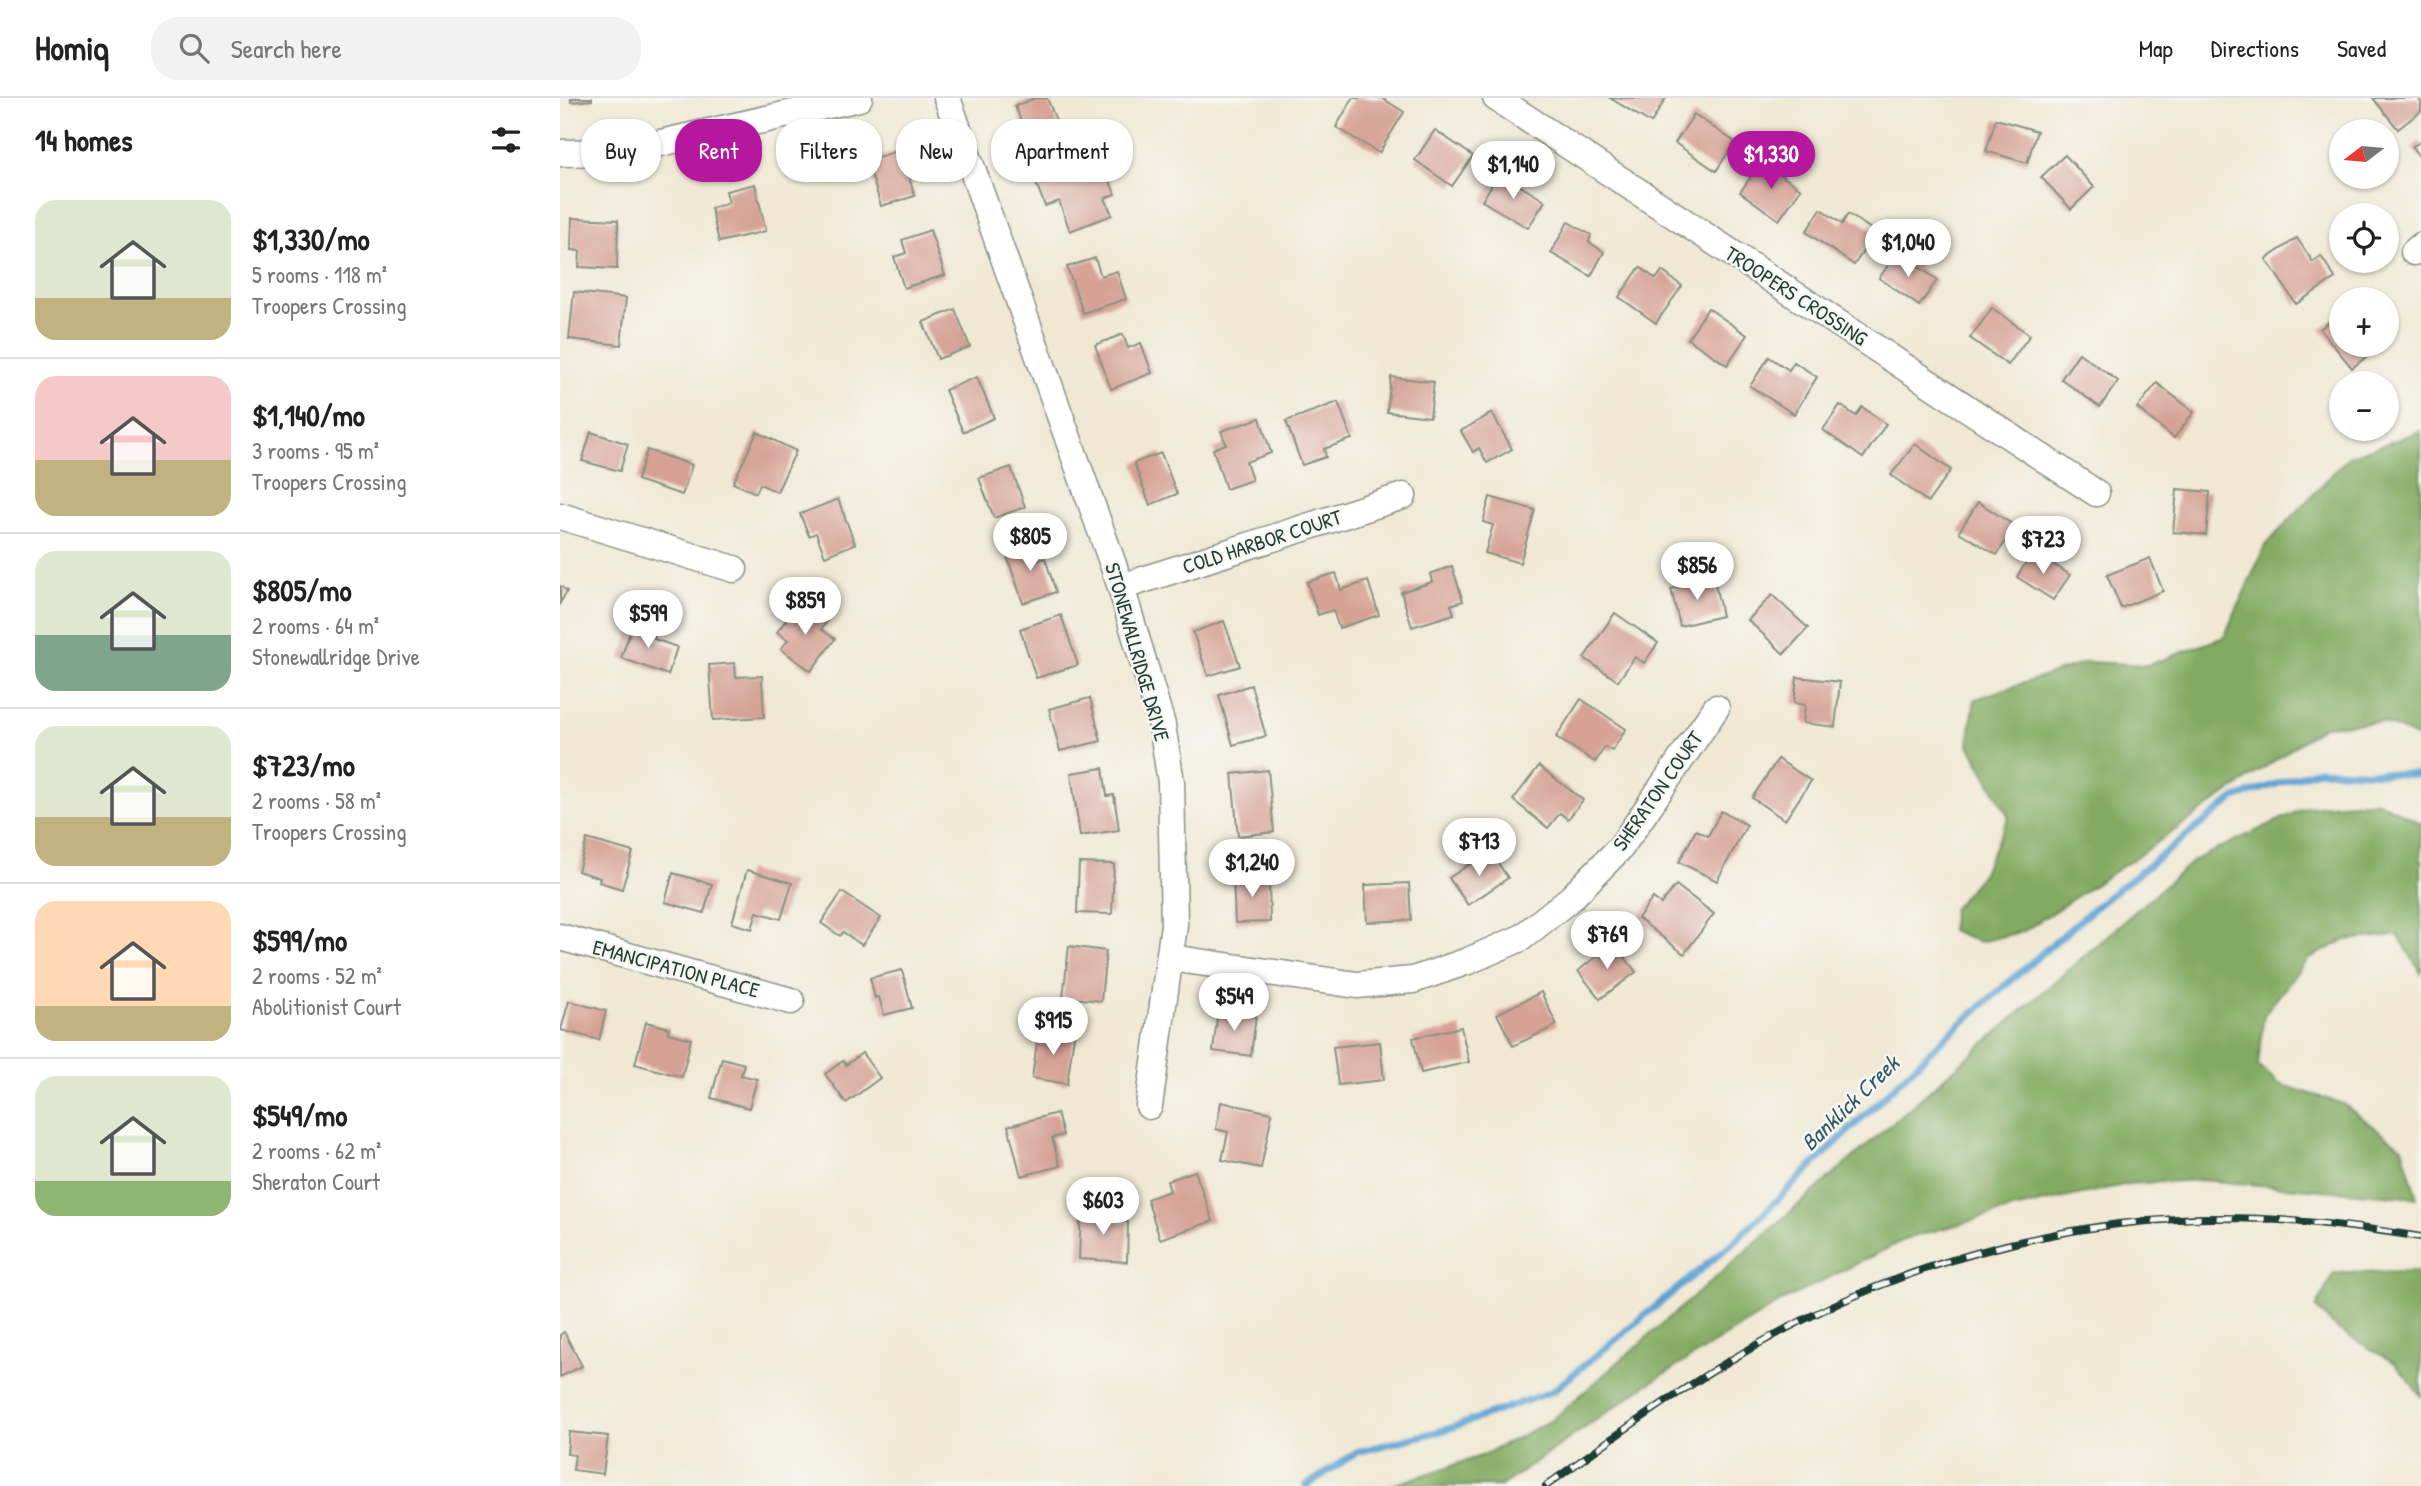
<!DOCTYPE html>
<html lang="en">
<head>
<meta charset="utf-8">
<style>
	:root { --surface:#fff; --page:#f2f2f2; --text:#222; --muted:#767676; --line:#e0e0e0; --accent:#b5179e }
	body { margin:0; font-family:"Patrick Hand",sans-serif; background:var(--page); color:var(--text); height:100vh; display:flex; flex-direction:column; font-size:26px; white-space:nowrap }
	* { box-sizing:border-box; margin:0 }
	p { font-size:23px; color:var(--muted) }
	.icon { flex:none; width:38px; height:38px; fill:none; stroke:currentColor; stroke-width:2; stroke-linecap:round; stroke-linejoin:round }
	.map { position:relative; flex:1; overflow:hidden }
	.details { display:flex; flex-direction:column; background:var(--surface); width:560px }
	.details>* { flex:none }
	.hud { position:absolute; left:21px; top:21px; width:665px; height:63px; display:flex; gap:14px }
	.needle { width:46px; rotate:254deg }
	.buttons { position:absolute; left:1769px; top:21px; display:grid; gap:14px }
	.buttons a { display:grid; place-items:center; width:70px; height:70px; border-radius:50%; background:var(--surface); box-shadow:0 2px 5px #0004; font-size:35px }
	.price { position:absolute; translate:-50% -60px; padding:0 16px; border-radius:24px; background:#fff; color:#222; font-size:23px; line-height:46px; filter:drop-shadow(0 2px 4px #0008) }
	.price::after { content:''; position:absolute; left:50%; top:42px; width:21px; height:16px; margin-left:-10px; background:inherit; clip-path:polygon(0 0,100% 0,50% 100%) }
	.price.selected { background:var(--accent); color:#fff }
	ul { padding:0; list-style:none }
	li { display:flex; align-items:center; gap:21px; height:175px; padding:0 35px }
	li+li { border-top:2px solid var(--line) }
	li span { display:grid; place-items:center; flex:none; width:196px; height:140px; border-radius:21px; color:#555 }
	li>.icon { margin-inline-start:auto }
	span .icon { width:84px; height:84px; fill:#fffc; stroke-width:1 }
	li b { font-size:30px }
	h2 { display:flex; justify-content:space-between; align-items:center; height:84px; padding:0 35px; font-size:30px }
	.tag { padding:0 24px; border-radius:28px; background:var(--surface); box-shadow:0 2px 5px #0004; font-size:24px; line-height:63px }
	.tag.selected { background:var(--accent); color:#fff }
	header { display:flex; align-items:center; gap:42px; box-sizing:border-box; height:98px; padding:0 35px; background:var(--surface); border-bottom:2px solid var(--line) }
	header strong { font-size:33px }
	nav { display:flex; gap:38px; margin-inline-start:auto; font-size:24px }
	.search { width:490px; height:63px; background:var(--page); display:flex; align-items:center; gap:18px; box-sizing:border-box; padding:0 24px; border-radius:28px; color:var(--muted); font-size:26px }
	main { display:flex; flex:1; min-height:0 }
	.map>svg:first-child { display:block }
	.forest { fill:#82aa60; stroke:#50744a; stroke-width:2 }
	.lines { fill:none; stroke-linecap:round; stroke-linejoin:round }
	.stream { stroke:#5ba2d2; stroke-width:7 }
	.building { fill:#d6a295 }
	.minor-casing { stroke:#889284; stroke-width:29 }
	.minor { stroke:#fff; stroke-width:26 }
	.rail-casing { stroke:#1f3d34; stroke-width:8 }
	.rail { stroke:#f6f6f2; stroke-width:5; stroke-dasharray:16; stroke-linecap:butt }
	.labels { text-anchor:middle; stroke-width:5; stroke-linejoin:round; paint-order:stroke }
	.street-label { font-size:21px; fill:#1f3d34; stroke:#f6f6f2 }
	.water-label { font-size:23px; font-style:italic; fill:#315b63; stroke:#f6f6f2 }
</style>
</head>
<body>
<header>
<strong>Homiq</strong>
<div class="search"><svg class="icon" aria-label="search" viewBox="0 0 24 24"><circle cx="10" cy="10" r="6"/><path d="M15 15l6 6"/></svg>Search here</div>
<nav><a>Map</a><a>Directions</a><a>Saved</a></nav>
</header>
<main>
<section class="details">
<h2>14 homes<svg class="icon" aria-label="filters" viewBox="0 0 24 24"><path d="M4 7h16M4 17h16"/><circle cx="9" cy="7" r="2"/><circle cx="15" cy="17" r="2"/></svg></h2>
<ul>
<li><span style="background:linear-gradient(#dfe7d0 70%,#c2b280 0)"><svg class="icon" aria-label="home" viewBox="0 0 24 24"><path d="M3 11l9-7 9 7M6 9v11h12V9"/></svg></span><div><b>$1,330/mo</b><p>5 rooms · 118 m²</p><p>Troopers Crossing</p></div></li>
<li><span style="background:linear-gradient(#f6c9c9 60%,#c2b280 0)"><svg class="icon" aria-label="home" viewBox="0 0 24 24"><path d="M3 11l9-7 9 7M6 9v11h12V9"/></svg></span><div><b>$1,140/mo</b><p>3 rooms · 95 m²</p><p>Troopers Crossing</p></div></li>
<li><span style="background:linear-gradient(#dfe7d0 60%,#7fa58c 0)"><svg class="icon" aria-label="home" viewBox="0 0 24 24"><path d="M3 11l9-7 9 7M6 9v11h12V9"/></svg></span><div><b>$805/mo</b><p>2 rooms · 64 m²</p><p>Stonewallridge Drive</p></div></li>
<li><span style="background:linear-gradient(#dfe7d0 65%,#c2b280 0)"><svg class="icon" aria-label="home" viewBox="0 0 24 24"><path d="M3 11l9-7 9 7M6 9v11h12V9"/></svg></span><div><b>$723/mo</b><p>2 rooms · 58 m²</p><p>Troopers Crossing</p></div></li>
<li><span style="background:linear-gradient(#ffd9b3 75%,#c2b280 0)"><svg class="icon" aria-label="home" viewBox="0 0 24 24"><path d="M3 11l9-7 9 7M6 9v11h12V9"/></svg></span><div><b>$599/mo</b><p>2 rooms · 52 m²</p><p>Abolitionist Court</p></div></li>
<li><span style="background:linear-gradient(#dfe7d0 75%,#8fb573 0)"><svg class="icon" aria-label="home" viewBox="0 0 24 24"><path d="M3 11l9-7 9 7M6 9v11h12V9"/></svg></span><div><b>$549/mo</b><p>2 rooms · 62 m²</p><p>Sheraton Court</p></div></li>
</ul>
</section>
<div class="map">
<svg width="1861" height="1388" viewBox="0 0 1861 1388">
	<rect width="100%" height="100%" fill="#f6f6f2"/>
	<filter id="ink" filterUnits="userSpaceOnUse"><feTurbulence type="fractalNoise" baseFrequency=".0143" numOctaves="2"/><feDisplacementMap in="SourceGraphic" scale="14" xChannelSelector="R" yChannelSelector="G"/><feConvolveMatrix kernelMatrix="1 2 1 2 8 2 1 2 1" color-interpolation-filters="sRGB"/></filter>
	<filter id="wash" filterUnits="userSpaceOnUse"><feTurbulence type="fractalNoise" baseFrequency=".00686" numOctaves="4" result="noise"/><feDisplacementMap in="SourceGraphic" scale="28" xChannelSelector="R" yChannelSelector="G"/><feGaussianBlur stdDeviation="1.57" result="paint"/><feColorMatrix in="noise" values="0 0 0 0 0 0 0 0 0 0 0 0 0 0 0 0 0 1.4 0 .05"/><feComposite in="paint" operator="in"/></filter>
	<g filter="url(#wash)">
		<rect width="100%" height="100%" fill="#f0e8d3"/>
		<g class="forest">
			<polygon points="1861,333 1861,641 1822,624 1764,628 1572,762 1464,833 1420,844 1391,832 1393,811 1422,776 1449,719 1408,645 1415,601 1527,564 1588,567 1664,539 1705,448 1788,359"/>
			<polygon points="1817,703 1861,725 1861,875 1838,837 1785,842 1748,861 1704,917 1698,967 1719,986 1783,1006 1842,1049 1857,1100 1639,1082 1568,1086 1453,1111 1346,1141 1224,1202 1085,1288 941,1388 830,1388 924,1357 992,1322 1634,762 1747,709"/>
			<polygon points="1861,1174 1861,1298 1835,1265 1778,1232 1756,1210 1774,1175"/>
		</g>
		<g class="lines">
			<polyline class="stream" points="746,1388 797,1354 888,1331 993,1293 1174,1144 1380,944 1539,806 1675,700 1758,672 1861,677"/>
		</g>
		<g id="blocks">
			<g class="building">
				<polygon points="11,0 32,0 32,2 11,4"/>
				<polygon points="475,0 487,0 503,40 473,52 455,8"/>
				<polygon points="793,0 822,0 844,14 819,55 776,29"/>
				<polygon points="1050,0 1106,0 1091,25"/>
				<polygon points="1813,0 1858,0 1861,4 1861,13 1838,31"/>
				<polygon points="1134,16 1175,44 1156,73 1115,45"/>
				<polygon points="1436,21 1477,33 1467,65 1426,53"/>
				<polygon points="875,32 913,58 892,88 855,62"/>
				<polygon points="1861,43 1861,61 1852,49"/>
				<polygon points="340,52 355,98 321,108 307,63"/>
				<polygon points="1505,57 1534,89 1511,111 1481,79"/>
				<polygon points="1202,64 1241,91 1219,122 1180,94"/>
				<polygon points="527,66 531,75 545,70 555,96 545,100 552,117 510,133 499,103 485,108 476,85"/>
				<polygon points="939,75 985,103 968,130 922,103"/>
				<polygon points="195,86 206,133 159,144 151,110 169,105 166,93"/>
				<polygon points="1261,111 1282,126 1288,116 1316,134 1294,167 1246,134"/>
				<polygon points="12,120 58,122 57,171 19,169 20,153 11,152"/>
				<polygon points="1008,124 1031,137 1029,144 1044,154 1031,178 991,155"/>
				<polygon points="370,132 385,177 344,190 334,159 346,155 342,142"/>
				<polygon points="1737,140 1753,164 1761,158 1775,180 1736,206 1706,161"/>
				<polygon points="1338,154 1377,182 1359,208 1319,180"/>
				<polygon points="535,160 541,178 557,173 566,201 523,215 507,169"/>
				<polygon points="1080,169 1096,181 1102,173 1122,188 1096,225 1059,199"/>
				<polygon points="14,194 66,200 61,247 9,241"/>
				<polygon points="1148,210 1187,237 1167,267 1128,241"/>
				<polygon points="1432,210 1470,237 1448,267 1410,240"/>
				<polygon points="395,211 410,249 378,261 363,224"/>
				<polygon points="1782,213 1782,247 1821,247 1792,270 1760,231"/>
				<polygon points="563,236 568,250 581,245 592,275 551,291 535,247"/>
				<polygon points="1519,255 1558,283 1540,309 1501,281"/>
				<polygon points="1209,259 1229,272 1234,264 1257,279 1234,316 1190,288"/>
				<polygon points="417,279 434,320 403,334 385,292"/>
				<polygon points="831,279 874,284 870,319 827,314"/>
				<polygon points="1597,285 1634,314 1614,340 1577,310"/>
				<polygon points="778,304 792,341 764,351 766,359 742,367 726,323"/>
				<polygon points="1280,307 1296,318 1302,309 1326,326 1303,360 1263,332"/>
				<polygon points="932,315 952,351 927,365 919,350 913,354 901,333"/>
				<polygon points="700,320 711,355 686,364 692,382 666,391 653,351 666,346 661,333"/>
				<polygon points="31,334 68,346 60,373 22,363"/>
				<polygon points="197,334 236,353 217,394 200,386 196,395 173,385"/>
				<polygon points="1355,346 1391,372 1368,404 1331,377"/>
				<polygon points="87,352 132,367 122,397 77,382"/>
				<polygon points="601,355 617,396 590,407 574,365"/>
				<polygon points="451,369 465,409 434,420 419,380"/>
				<polygon points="1617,391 1650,394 1646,437 1613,434"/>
				<polygon points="930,399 975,412 960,465 925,455 933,427 923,424"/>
				<polygon points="278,401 295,446 265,458 256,435 249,438 240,416"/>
				<polygon points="1418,404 1455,428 1437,457 1399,434"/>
				<polygon points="470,443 477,463 485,460 496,494 463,505 445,452"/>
				<polygon points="1473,453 1510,477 1493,502 1457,479"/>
				<polygon points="1590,460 1603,493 1561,510 1547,477"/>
				<polygon points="892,468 903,503 891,507 894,516 852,529 841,494 872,484 870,476"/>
				<polygon points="776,475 781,492 808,483 819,517 779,530 773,512 758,517 747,484"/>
				<polygon points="1154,481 1162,518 1120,528 1111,491"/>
				<polygon points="0,488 7,493 0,505"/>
				<polygon points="1212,497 1248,530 1224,556 1188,522"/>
				<polygon points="240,504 267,524 261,531 275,541 251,573 221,551 228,542 217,534"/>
				<polygon points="1055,515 1098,545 1084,565 1075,559 1058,583 1024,560"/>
				<polygon points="501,517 518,567 476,580 460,531"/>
				<polygon points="664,523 680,568 648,578 633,534"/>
				<polygon points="73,525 94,532 94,541 117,549 108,577 61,560"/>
				<polygon points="175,565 176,579 202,578 204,619 153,622 149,567"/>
				<polygon points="1237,579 1280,584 1275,629 1243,625 1245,607 1234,605"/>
				<polygon points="691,587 706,638 673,647 659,597"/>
				<polygon points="530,600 541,643 500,653 489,611"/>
				<polygon points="1021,601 1066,631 1052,653 1045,649 1035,664 996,639"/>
				<polygon points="1218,661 1251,683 1225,722 1192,700"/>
				<polygon points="979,668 1023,702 1008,721 1000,715 988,730 953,702"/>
				<polygon points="543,670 547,698 554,697 559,732 520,738 511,675"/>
				<polygon points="708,672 714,734 678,738 672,676"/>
				<polygon points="1161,713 1187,727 1157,783 1119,764 1136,732 1148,738"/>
				<polygon points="27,741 73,754 62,791 39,784 40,780 18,773"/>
				<polygon points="930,753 948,780 908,807 889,780"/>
				<polygon points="519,765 554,766 552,816 517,815"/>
				<polygon points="187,772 232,785 221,821 197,814 192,831 172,825"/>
				<polygon points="113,775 152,786 144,815 105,804"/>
				<polygon points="709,778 710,824 675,825 673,779"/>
				<polygon points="849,785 851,822 807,824 805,787"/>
				<polygon points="1116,787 1154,816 1124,856 1078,820 1093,800 1101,806"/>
				<polygon points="282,794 321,820 302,847 283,834 280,838 261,825"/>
				<polygon points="1054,845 1076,874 1040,901 1018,873"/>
				<polygon points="509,848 546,853 541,903 503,899"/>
				<polygon points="342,872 352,910 324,917 319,899 315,900 310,880"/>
				<polygon points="981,894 997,927 953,948 937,916"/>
				<polygon points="9,903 46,913 39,942 1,932"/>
				<polygon points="658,912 696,917 691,958 653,953"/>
				<polygon points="86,924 109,930 108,935 131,941 122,979 75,966"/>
				<polygon points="901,929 909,964 861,975 853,940"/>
				<polygon points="479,931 514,937 507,986 472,980"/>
				<polygon points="820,944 824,982 778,987 773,949"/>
				<polygon points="302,955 320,980 286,1005 265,976 283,963 286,967"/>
				<polygon points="162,960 184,966 181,977 197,981 189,1010 151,1000"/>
				<polygon points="661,1004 712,1015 701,1070 662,1062 668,1034 656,1031"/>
				<polygon points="497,1015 503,1037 492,1040 500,1068 461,1078 448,1028"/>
				<polygon points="635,1073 653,1123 600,1141 587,1101 610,1093 607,1083"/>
				<polygon points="521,1111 551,1112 551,1123 568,1124 567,1164 519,1161"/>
				<polygon points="4,1234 22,1268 0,1279 0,1237"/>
				<polygon points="9,1334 48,1338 43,1376 13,1372 15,1357 7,1356"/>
			</g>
		</g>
	</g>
	<g filter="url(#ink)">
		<use href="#blocks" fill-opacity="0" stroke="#889284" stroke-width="2"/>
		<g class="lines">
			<g class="minor-casing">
				<g id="minor">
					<polyline points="387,0 561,489 602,627 611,684 614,827 589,1008"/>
					<polyline points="936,0 1536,395"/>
					<polyline points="0,55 61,54 299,0"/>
					<polyline points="1854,154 1861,148"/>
					<polyline points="0,418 174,471"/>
					<polyline points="561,489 843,398"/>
					<polyline points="0,839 231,903"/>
					<polyline points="611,860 797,887 853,882 908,863 961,840 1011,800 1061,749 1156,610"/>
				</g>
			</g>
			<use href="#minor" class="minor"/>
			<g class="rail-casing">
				<path id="rail" d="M 986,1388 C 1068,1328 1152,1268 1243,1222 C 1368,1159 1521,1119 1661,1120 C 1729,1120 1794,1128 1861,1139"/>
			</g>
			<use href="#rail" class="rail"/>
		</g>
	</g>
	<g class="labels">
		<g class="street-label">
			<text transform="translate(1236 198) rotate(33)" y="7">TROOPERS CROSSING</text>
			<text transform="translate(702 444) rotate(-18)" y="7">COLD HARBOR COURT</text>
			<text transform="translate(577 554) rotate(74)" y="7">STONEWALLRIDGE DRIVE</text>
			<text transform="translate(1098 693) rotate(-55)" y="7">SHERATON COURT</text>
			<text transform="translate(116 871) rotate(15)" y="7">EMANCIPATION PLACE</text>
		</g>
		<g class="water-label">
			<text transform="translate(1290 1005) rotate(-44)" y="8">Banklick Creek</text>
		</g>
	</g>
</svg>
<div class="buttons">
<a><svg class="needle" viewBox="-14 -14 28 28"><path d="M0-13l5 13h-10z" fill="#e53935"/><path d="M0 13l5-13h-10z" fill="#767676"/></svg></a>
<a><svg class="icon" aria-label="locate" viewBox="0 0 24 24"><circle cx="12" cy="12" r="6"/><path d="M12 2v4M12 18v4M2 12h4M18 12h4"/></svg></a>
<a>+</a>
<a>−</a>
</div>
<b class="price selected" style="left:1211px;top:93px">$1,330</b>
<b class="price" style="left:953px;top:103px">$1,140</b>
<b class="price" style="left:1348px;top:181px">$1,040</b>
<b class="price" style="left:470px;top:475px">$805</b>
<b class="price" style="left:1483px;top:478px">$723</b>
<b class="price" style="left:1137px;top:504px">$856</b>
<b class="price" style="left:245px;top:539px">$859</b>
<b class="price" style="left:88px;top:552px">$599</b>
<b class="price" style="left:919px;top:780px">$713</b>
<b class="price" style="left:692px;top:801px">$1,240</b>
<b class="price" style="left:1047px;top:873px">$769</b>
<b class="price" style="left:674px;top:935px">$549</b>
<b class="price" style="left:493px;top:959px">$915</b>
<b class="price" style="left:543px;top:1139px">$603</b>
<div class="hud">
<a class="tag">Buy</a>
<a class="tag selected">Rent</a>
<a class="tag">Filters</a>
<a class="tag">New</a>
<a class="tag">Apartment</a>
</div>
</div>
</main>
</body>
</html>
